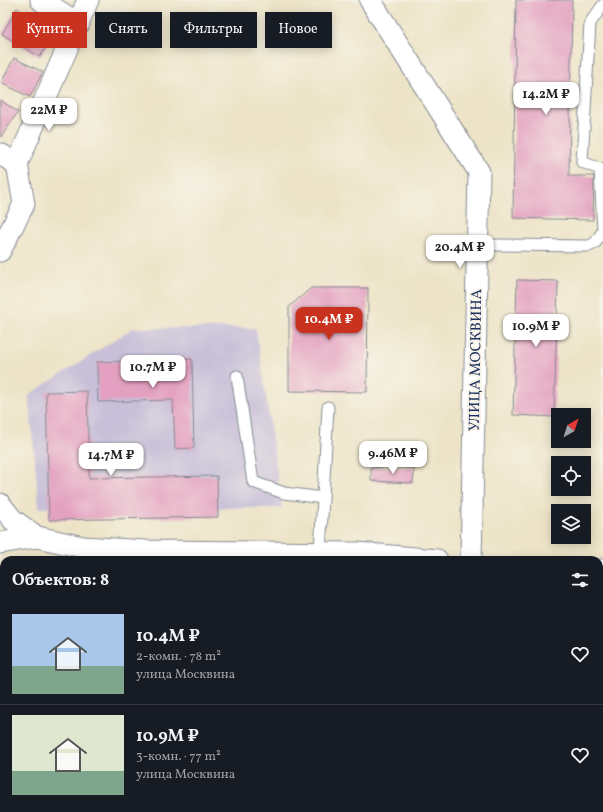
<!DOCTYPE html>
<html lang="ru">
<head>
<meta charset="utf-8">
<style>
	:root { --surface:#171b24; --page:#242831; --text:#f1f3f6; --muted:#9ea1a6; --line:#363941; --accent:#c8321e }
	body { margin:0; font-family:Vollkorn,serif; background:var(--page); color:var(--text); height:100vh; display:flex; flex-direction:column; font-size:15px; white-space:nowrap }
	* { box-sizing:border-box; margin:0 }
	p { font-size:13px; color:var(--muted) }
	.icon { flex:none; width:22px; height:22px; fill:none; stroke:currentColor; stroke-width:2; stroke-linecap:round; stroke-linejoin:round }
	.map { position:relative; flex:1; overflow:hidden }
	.panel { position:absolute; left:0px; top:556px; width:603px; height:256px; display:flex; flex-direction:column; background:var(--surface); border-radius:12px 12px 0 0; box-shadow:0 2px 10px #0003 }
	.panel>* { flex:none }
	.top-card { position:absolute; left:12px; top:12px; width:400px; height:36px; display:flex; gap:8px }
	.needle { width:26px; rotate:39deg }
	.buttons { position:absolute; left:551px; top:408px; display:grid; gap:8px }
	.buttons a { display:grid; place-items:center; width:40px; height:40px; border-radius:0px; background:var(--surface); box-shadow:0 2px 10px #0003; font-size:20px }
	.price { position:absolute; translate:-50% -34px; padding:0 9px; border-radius:8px; background:#fff; color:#222; font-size:13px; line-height:26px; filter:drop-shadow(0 1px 2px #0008) }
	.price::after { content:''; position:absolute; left:50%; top:24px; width:12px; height:9px; margin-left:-6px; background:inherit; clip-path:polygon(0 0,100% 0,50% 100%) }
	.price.selected { background:var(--accent); color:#fff }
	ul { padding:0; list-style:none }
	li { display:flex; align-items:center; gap:12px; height:100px; padding:0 12px }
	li+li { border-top:1px solid var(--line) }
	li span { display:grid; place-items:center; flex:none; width:112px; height:80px; border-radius:0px; color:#555 }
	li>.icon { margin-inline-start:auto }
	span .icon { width:48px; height:48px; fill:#fffc; stroke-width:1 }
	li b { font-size:17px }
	h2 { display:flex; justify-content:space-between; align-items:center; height:48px; padding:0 12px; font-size:17px }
	.chip { padding:0 14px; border-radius:0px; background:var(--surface); box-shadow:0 2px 10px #0003; font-size:14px; line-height:36px }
	.chip.selected { background:var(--accent); color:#fff }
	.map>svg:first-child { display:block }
	.industrial { fill:#c8bfd8 }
	.building { fill:#e3a0c0 }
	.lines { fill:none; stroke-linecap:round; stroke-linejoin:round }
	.service-casing { stroke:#848a92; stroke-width:13 }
	.minor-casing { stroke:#848a92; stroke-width:23 }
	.service { stroke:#fff; stroke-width:11 }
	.minor { stroke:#fff; stroke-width:21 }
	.labels { text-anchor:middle; stroke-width:4; stroke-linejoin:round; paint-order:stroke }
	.street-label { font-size:15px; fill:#1b2f5e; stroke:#f7f3e8 }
</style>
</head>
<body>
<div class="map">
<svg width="603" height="812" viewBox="0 0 603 812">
	<rect width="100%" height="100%" fill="#f7f3e8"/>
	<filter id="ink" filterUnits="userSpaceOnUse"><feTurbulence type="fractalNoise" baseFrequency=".025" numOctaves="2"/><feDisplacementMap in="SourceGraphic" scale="8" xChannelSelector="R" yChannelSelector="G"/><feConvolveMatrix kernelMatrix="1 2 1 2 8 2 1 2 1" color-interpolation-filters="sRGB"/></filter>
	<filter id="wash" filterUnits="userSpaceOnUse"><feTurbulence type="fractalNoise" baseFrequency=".012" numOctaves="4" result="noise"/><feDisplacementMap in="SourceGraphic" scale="16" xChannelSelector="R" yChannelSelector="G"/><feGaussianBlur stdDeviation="0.9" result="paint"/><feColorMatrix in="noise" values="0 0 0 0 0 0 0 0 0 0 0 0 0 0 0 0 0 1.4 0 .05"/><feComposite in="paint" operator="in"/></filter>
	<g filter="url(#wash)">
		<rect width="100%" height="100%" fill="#ede4c7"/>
		<g class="industrial">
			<polygon points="133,328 256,328 282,508 39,508 29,395"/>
			<polygon points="0,589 4,589 4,808 280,808 280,812 0,812"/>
		</g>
		<g id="blocks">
			<g class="building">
				<polygon points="516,0 572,0 569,176 594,176 593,220 513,218"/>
				<polygon points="17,8 52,29 47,38 50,40 40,57 2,34"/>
				<polygon points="14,58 43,72 30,97 1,83"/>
				<polygon points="0,100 18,112 1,137 0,136"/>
				<polygon points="517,280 558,281 554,417 513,415"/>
				<polygon points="311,288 368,288 367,392 289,391 289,307"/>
				<polygon points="192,359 194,448 175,449 173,400 98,402 97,362"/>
				<polygon points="87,391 89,478 217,476 218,517 49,520 46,392"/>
				<polygon points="371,467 414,468 413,483 371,481"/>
				<polygon points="0,588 4,588 4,808 62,808 63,812 0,812"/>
				<rect x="599" y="690" width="4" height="33"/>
				<polygon points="105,808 162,808 163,812 106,812"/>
				<rect x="241" y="808" width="36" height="4"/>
			</g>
		</g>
	</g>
	<g filter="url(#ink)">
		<use href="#blocks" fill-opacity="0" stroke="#848a92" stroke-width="1"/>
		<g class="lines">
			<g class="service-casing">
				<g id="service">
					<polyline points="603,5 590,23 582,162 600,169 603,230"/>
					<polyline points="496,245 589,246 595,243 603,231"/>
					<polyline points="237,376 253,482 284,493 323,498"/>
					<polyline points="320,552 328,407"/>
					<polyline points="599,787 603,783"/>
					<polyline points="464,808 467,812"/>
					<polyline points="377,812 396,808"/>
					<polyline points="574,812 578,808"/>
				</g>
			</g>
			<g class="minor-casing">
				<g id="minor">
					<polyline points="41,0 79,24"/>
					<polyline points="370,0 479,172 471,560"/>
					<polyline points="0,154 17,164"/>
					<polyline points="0,251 24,204 17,164 88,0"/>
					<polyline points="0,504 13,520 37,537 83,547 146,551 357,553 437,560"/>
					<polyline points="0,543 37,537"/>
					<polyline points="599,570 603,570"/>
				</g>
			</g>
			<use href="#service" class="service"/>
			<use href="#minor" class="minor"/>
		</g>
	</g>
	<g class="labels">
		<g class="street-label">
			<text transform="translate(475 360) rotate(-89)" y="5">УЛИЦА МОСКВИНА</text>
		</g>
	</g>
</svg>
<div class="buttons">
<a><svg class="needle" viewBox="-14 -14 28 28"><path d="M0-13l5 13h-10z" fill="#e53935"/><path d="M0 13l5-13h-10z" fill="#9ea1a6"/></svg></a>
<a><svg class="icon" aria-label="locate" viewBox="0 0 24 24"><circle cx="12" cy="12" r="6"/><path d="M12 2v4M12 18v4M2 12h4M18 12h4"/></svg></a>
<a><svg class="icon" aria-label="layers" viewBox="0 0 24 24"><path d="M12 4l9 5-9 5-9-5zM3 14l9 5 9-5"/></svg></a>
</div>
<b class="price" style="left:546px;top:116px">14.2M ₽</b>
<b class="price" style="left:49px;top:132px">22M ₽</b>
<b class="price" style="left:460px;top:269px">20.4M ₽</b>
<b class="price selected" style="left:329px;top:341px">10.4M ₽</b>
<b class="price" style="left:536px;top:348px">10.9M ₽</b>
<b class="price" style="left:153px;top:389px">10.7M ₽</b>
<b class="price" style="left:393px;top:475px">9.46M ₽</b>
<b class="price" style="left:111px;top:477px">14.7M ₽</b>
<div class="top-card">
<a class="chip selected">Купить</a>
<a class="chip">Снять</a>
<a class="chip">Фильтры</a>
<a class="chip">Новое</a>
</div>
<section class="panel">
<h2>Объектов: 8<svg class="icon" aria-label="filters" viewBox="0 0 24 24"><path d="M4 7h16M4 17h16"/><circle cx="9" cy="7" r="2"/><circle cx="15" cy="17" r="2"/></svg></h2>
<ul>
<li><span style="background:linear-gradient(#a9c7e8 65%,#7fa58c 0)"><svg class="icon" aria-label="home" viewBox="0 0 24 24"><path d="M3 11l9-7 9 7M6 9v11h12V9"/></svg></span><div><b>10.4M ₽</b><p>2-комн. · 78 m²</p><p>улица Москвина</p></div><svg class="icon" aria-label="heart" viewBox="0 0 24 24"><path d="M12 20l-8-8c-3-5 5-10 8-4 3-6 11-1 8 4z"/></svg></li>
<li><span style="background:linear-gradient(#dfe7d0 70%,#7fa58c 0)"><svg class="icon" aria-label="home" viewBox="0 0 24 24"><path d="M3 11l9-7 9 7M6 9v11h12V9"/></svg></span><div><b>10.9M ₽</b><p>3-комн. · 77 m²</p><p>улица Москвина</p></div><svg class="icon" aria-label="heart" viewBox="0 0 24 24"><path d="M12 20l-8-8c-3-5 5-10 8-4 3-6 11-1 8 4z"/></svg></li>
</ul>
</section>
</div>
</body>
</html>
